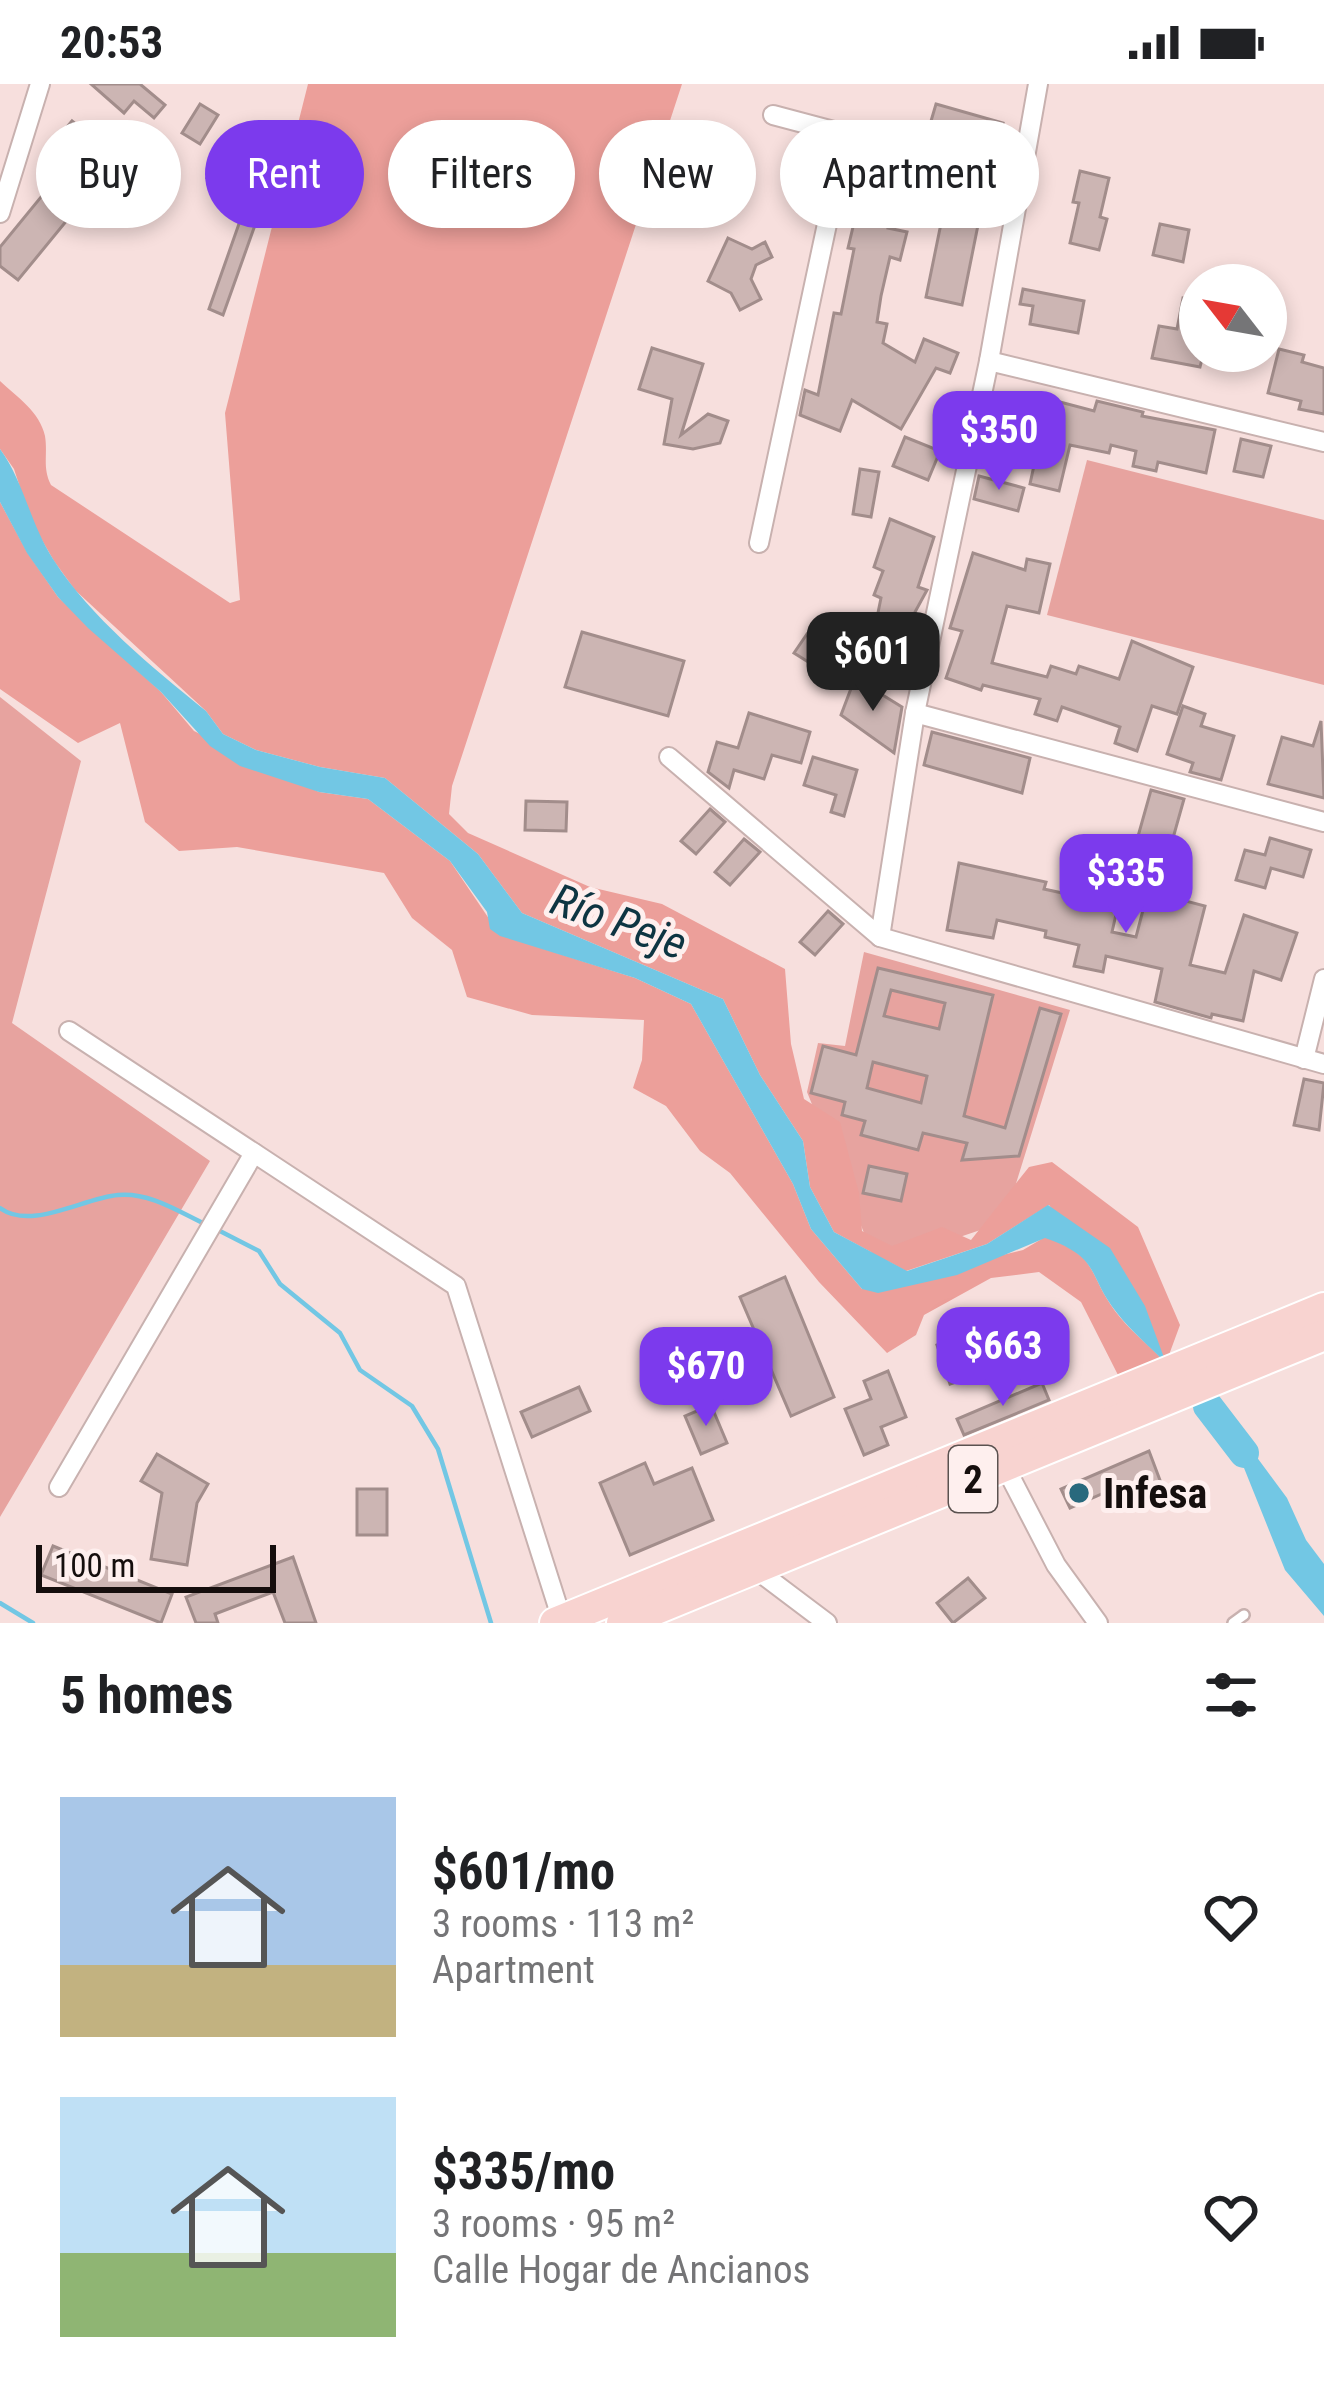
<!DOCTYPE html>
<html lang="en">
<head>
<meta charset="utf-8">
<style>
	:root { --surface:#fff; --page:#f6f6f6; --text:#202124; --muted:#757577; --accent:#7c3aed }
	body { margin:0; font-family:"Roboto Condensed",sans-serif; background:var(--page); color:var(--text); height:100vh; display:flex; flex-direction:column; font-size:45px; white-space:nowrap }
	* { box-sizing:border-box; margin:0 }
	p { font-size:39px; color:var(--muted) }
	.icon { flex:none; width:66px; height:66px; fill:none; stroke:currentColor; stroke-width:2; stroke-linecap:round; stroke-linejoin:round }
	.map { position:relative; height:1539px; overflow:hidden }
	.side { display:flex; flex-direction:column; background:var(--surface); flex:1 }
	.side>* { flex:none }
	.guide { position:absolute; left:36px; top:36px; width:1254px; height:108px; display:flex; gap:24px }
	.needle { width:78px; rotate:301deg }
	.tools { position:absolute; left:1179px; top:180px; display:grid; gap:24px }
	.tools a { display:grid; place-items:center; width:108px; height:108px; border-radius:50%; background:var(--surface); box-shadow:0 6px 18px #0003; font-size:60px }
	.scale { position:absolute; left:36px; bottom:30px; width:240px; box-sizing:border-box; padding-left:12px; border:6px solid #150e0d; border-top:0; font-size:33px; line-height:42px; white-space:nowrap; color:#150e0d; -webkit-text-stroke:9px #feefee; paint-order:stroke }
	.price { position:absolute; translate:-50% -102px; padding:0 27px; border-radius:24px; background:var(--accent); color:#fff; font-size:39px; line-height:78px; filter:drop-shadow(0 3px 6px #0008) }
	.price::after { content:''; position:absolute; left:50%; top:72px; width:36px; height:27px; margin-left:-18px; background:inherit; clip-path:polygon(0 0,100% 0,50% 100%) }
	.price.current { background:#222; color:#fff }
	ul { padding:0; list-style:none }
	li { display:flex; align-items:center; gap:36px; height:300px; padding:0 60px }
	li span { display:grid; place-items:center; flex:none; width:336px; height:240px; border-radius:0px; color:#555 }
	li>.icon { margin-inline-start:auto }
	span .icon { width:144px; height:144px; fill:#fffc; stroke-width:1 }
	li b { font-size:51px }
	h2 { display:flex; justify-content:space-between; align-items:center; height:144px; padding:0 60px; font-size:51px }
	.chip { padding:0 42px; border-radius:54px; background:var(--surface); box-shadow:0 6px 18px #0003; font-size:42px; line-height:108px }
	.chip.current { background:var(--accent); color:#fff }
	.status { display:flex; justify-content:space-between; align-items:center; height:84px; padding:0 60px; background:var(--surface); direction:ltr }
	.status svg { height:33px; fill:currentColor }
	.map>svg:first-child { display:block }
	.green { fill:#e7a39f }
	.forest { fill:#ec9f9a }
	.water { fill:#72c7e4 }
	.lines { fill:none; stroke-linecap:round; stroke-linejoin:round }
	.stream { stroke:#72c7e4; stroke-width:4.5 }
	.river { stroke:#72c7e4; stroke-width:30 }
	.building { fill:#ccb5b3; stroke:#a28d8b; stroke-width:3; fill-rule:evenodd }
	.service-casing { stroke:#c8b1af; stroke-width:14 }
	.minor-casing { stroke:#c8b1af; stroke-width:22 }
	.trunk-casing { stroke:#fff; stroke-width:34 }
	.service { stroke:#fff; stroke-width:9 }
	.minor { stroke:#fff; stroke-width:18 }
	.trunk { stroke:#f8d3d0; stroke-width:30 }
	.poi-dot { fill:#29697d; stroke:#feefee; stroke-width:4.5 }
	.labels { text-anchor:middle; stroke-width:10; stroke-linejoin:round; paint-order:stroke }
	.shield { fill:#feefee; stroke:#5b5250; stroke-width:3 }
	.shield-label { font-size:39px; font-weight:bold; fill:#150e0d }
	.poi-label { font-size:42px; font-weight:bold; fill:#150e0d; stroke:#feefee; text-anchor:start }
	.water-label { font-size:45px; font-style:italic; fill:#0d3542; stroke:#feefee }
</style>
</head>
<body>
<div class="status"><b>20:53</b><svg viewBox="0 0 49 12"><path d="M0 12V9h3v3zM5 12V6h3v6zM10 12V3h3v9zM15 12V0h3v12zM26 1h20v11H26zM47 4h2v5h-2z"/></svg></div>
<div class="map">
<svg width="1324" height="1539" viewBox="0 0 1324 1539">
	<rect width="100%" height="100%" fill="#f7dfdd"/>
	<g class="green">
		<polygon points="1087,376 1324,436 1324,601 1047,531"/>
		<polygon points="0,613 81,677 12,939 210,1077 0,1433"/>
		<polygon points="864,868 1070,926 1004,1138 877,1181 807,1008 818,959 845,962"/>
	</g>
	<path class="forest" d="M 308,0 L 682,0 L 452,702 L 449,730 L 468,749 L 590,803 L 662,820 L 785,885 L 791,960 L 804,1015 L 840,1038 L 859,1109 L 862,1147 L 892,1162 L 942,1143 L 971,1156 L 1029,1083 L 1052,1078 L 1138,1143 L 1180,1241 L 1166,1279 L 1141,1290 L 1118,1291 L 1081,1218 L 1039,1188 L 991,1194 L 924,1231 L 916,1251 L 887,1269 L 819,1198 L 730,1089 L 700,1067 L 666,1022 L 633,1004 L 642,976 L 644,936 L 532,931 L 467,913 L 452,866 L 412,834 L 384,789 L 237,763 L 179,767 L 145,738 L 120,639 L 78,659 L 0,605 L 0,418 L 27,468 L 58,513 L 161,608 L 194,647 L 319,708 L 368,715 L 450,777 L 500,851 L 635,894 L 691,920 L 793,1100 L 811,1145 L 862,1205 L 1023,1166 L 1045,1153 C 1100,1173 1086,1187 1115,1227 C 1128,1245 1148,1260 1163,1276 L 1049,1121 L 987,1160 L 906,1187 L 834,1148 L 810,1103 L 803,1057 L 760,991 L 723,915 L 522,829 L 478,770 L 385,694 L 320,683 L 256,666 L 223,650 L 206,627 L 75,506 L 54,477 L 31,437 L 14,385 L 0,365 L 0,297 C 17,313 40,328 45,352 C 48,371 42,383 51,401 L 230,519 L 240,516 L 225,329 Z"/>
	<g class="water">
		<path d="M 0,365 C 24,398 30,439 53,475 C 91,534 152,583 206,627 L 223,650 L 256,666 L 320,683 L 385,694 L 478,770 L 522,829 L 723,915 L 760,991 L 803,1057 L 810,1103 L 834,1148 L 907,1187 L 987,1160 L 1048,1121 L 1110,1164 L 1145,1222 L 1166,1279 C 1150,1263 1131,1247 1117,1229 C 1086,1190 1102,1174 1045,1154 L 957,1191 L 878,1209 L 862,1205 L 811,1145 L 793,1100 L 691,920 L 635,894 L 500,852 L 490,845 L 487,828 L 450,777 L 368,715 L 319,708 L 240,682 L 210,662 L 161,608 L 88,544 L 58,513 L 27,469 L 0,418 Z"/>
		<polygon points="1222,1336 1239,1349 1287,1414 1306,1456 1324,1480 1324,1532 1285,1486 1242,1379 1222,1357"/>
	</g>
	<g class="lines">
		<g class="stream">
			<path d="M 0,1124 C 31,1147 83,1114 118,1111 C 149,1108 178,1127 205,1140"/>
			<polyline points="216,1145 259,1167 280,1200 340,1249 360,1286 412,1322 438,1365 491,1539"/>
			<polyline points="0,1519 33,1539"/>
		</g>
		<polyline class="river" points="1208,1322 1244,1369"/>
	</g>
	<g class="building">
		<polygon points="91,0 140,0 165,21 154,34 134,17 124,29"/>
		<polygon points="200,20 218,31 200,60 182,49"/>
		<polygon points="936,20 1003,39 993,73 926,54"/>
		<polygon points="72,37 99,60 70,94 43,72"/>
		<polygon points="801,52 825,59 816,98 792,92"/>
		<polygon points="248,56 275,59 270,99 223,231 209,225 247,117 207,94 215,80 243,96"/>
		<polygon points="900,80 986,101 962,221 926,213 946,115 895,101"/>
		<polygon points="1080,87 1109,94 1100,133 1107,135 1099,166 1070,159 1079,119 1073,118"/>
		<polygon points="59,91 86,113 18,196 0,182 0,163"/>
		<polygon points="863,101 896,109 888,144 907,148 900,176 890,173 881,212 877,238 887,240 883,259 915,278 924,255 958,269 950,289 936,284 901,345 852,316 840,347 800,331 805,306 818,311 834,229 841,230 854,165 848,164"/>
		<polygon points="1160,140 1189,146 1183,178 1153,171"/>
		<polygon points="728,154 752,165 765,158 772,173 756,181 751,195 761,215 740,226 731,209 708,197"/>
		<polygon points="1023,205 1084,217 1078,249 1030,240 1033,222 1020,220"/>
		<polygon points="1183,214 1200,218 1200,267 1204,267 1200,283 1152,274 1159,242 1177,245"/>
		<polygon points="652,264 703,280 681,351 708,330 728,337 720,359 693,365 664,360 672,315 639,305"/>
		<polygon points="1279,265 1304,271 1302,278 1324,284 1324,330 1299,325 1301,317 1268,309"/>
		<polygon points="1041,313 1094,327 1097,317 1143,328 1142,332 1215,346 1206,389 1158,378 1156,387 1133,382 1136,367 1111,361 1109,369 1070,361 1059,407 1030,400 1038,363 1031,362"/>
		<polygon points="905,353 940,367 928,396 893,382"/>
		<polygon points="1241,355 1271,362 1263,393 1234,387"/>
		<polygon points="860,385 879,388 871,433 853,430"/>
		<polygon points="979,392 1024,404 1018,427 974,415"/>
		<polygon points="890,435 934,453 918,503 927,506 915,528 909,558 891,586 865,569 872,558 881,514 874,511 883,487 874,483"/>
		<polygon points="973,469 1025,486 1027,475 1050,480 1039,529 1007,522 992,579 1047,593 1051,582 1076,590 1079,582 1119,595 1132,557 1193,583 1177,630 1152,622 1137,667 1115,659 1120,643 1062,623 1057,637 1035,630 1040,615 983,601 981,606 946,594 962,547 950,544"/>
		<polygon points="582,548 684,577 668,632 565,603"/>
		<polygon points="807,550 833,566 821,586 794,569"/>
		<polygon points="855,594 902,623 894,669 841,631"/>
		<polygon points="1183,622 1205,630 1201,642 1234,652 1221,696 1190,688 1193,679 1167,670"/>
		<polygon points="749,629 810,648 801,679 772,671 764,695 734,686 729,704 708,688 717,658 738,664"/>
		<polygon points="1321,637 1324,714 1268,700 1282,653 1313,662"/>
		<polygon points="932,648 1030,674 1022,709 924,681"/>
		<polygon points="813,673 857,686 844,732 831,728 836,711 804,701"/>
		<polygon points="1151,706 1184,715 1159,804 1126,795"/>
		<polygon points="526,717 567,718 566,747 525,746"/>
		<polygon points="710,725 725,738 696,770 681,757"/>
		<polygon points="1270,754 1311,766 1303,793 1271,784 1265,804 1236,796 1245,766 1265,771"/>
		<polygon points="744,755 760,768 730,801 715,788"/>
		<polygon points="959,779 1046,798 1044,805 1090,815 1094,798 1122,804 1112,848 1136,853 1148,807 1205,822 1190,881 1225,889 1244,831 1297,849 1281,896 1254,887 1243,937 1212,930 1211,934 1155,918 1162,885 1106,872 1103,888 1074,882 1079,861 1045,853 1046,847 997,836 993,854 947,846"/>
		<polygon points="828,827 843,840 815,871 800,858"/>
		<path d="M 878,884 L 993,911 L 964,1032 L 1005,1044 L 1040,924 L 1061,930 L 1019,1072 L 962,1076 L 967,1059 L 923,1049 L 918,1066 L 861,1051 L 865,1037 L 842,1031 L 845,1018 L 811,1009 L 823,962 L 856,971 ZM 891,906 L 945,919 L 939,945 L 884,932 ZM 873,978 L 927,992 L 921,1019 L 867,1004 Z"/>
		<polygon points="1304,995 1324,999 1319,1046 1294,1041"/>
		<polygon points="869,1082 907,1090 901,1117 863,1109"/>
		<polygon points="785,1193 834,1313 791,1332 740,1213"/>
		<polygon points="996,1241 1009,1280 950,1300 937,1261"/>
		<polygon points="888,1287 906,1333 881,1343 888,1361 864,1371 845,1325 871,1315 864,1297"/>
		<polygon points="1042,1299 1049,1316 964,1351 957,1335"/>
		<polygon points="579,1303 590,1327 532,1353 521,1328"/>
		<polygon points="711,1321 727,1359 701,1370 685,1332"/>
		<polygon points="1149,1367 1161,1399 1119,1415 1115,1404 1070,1424 1061,1405"/>
		<polygon points="157,1370 208,1400 197,1419 187,1481 151,1475 162,1409 141,1397"/>
		<polygon points="645,1379 654,1400 692,1384 713,1436 630,1471 600,1399"/>
		<rect x="357" y="1405" width="30" height="46"/>
		<polygon points="53,1462 172,1510 161,1539 41,1491"/>
		<polygon points="293,1473 316,1539 285,1539 273,1508 215,1530 218,1539 196,1539 186,1513"/>
		<polygon points="968,1494 985,1514 953,1539 937,1519"/>
	</g>
	<g class="lines">
		<g class="service-casing">
			<polyline id="service" points="1233,1539 1244,1531"/>
		</g>
		<g class="minor-casing">
			<g id="minor">
				<polyline points="773,31 1022,97"/>
				<polyline points="0,129 40,0"/>
				<polyline points="989,277 1324,358"/>
				<polyline points="759,459 846,51"/>
				<polyline points="915,629 1324,738"/>
				<polyline points="669,673 880,853 1324,980"/>
				<polyline points="880,853 915,629 989,277 1038,0"/>
				<polyline points="69,947 456,1202 562,1536"/>
				<polyline points="1304,975 1324,895"/>
				<polyline points="1000,1373 1056,1481 1098,1539"/>
				<polyline points="59,1403 254,1069"/>
				<polyline points="754,1484 827,1539"/>
			</g>
		</g>
		<g class="trunk-casing">
			<g id="trunk">
				<polyline points="555,1539 1324,1224"/>
				<polyline points="622,1539 1324,1251"/>
			</g>
		</g>
		<use href="#service" class="service"/>
		<use href="#minor" class="minor"/>
		<use href="#trunk" class="trunk"/>
	</g>
	<circle class="poi-dot" cx="1079" cy="1409" r="12"/>
	<g class="labels">
		<rect class="shield" x="949" y="1362" width="48" height="66" rx="9"/>
		<g class="shield-label">
			<text x="973" y="1409">2</text>
		</g>
		<g class="poi-label">
			<text x="1103" y="1424">Infesa</text>
		</g>
		<g class="water-label">
			<text transform="translate(619 837) rotate(20)" y="16">Río Peje</text>
		</g>
	</g>
</svg>
<div class="tools">
<a><svg class="needle" viewBox="-14 -14 28 28"><path d="M0-13l5 13h-10z" fill="#e53935"/><path d="M0 13l5-13h-10z" fill="#757577"/></svg></a>
</div>
<div class="scale">100 m</div>
<b class="price" style="left:999px;top:409px">$350</b>
<b class="price current" style="left:873px;top:630px">$601</b>
<b class="price" style="left:1126px;top:852px">$335</b>
<b class="price" style="left:1003px;top:1325px">$663</b>
<b class="price" style="left:706px;top:1345px">$670</b>
<div class="guide">
<a class="chip">Buy</a>
<a class="chip current">Rent</a>
<a class="chip">Filters</a>
<a class="chip">New</a>
<a class="chip">Apartment</a>
</div>
</div>
<section class="side">
<h2>5 homes<svg class="icon" aria-label="filters" viewBox="0 0 24 24"><path d="M4 7h16M4 17h16"/><circle cx="9" cy="7" r="2"/><circle cx="15" cy="17" r="2"/></svg></h2>
<ul>
<li><span style="background:linear-gradient(#a9c7e8 70%,#c2b280 0)"><svg class="icon" aria-label="home" viewBox="0 0 24 24"><path d="M3 11l9-7 9 7M6 9v11h12V9"/></svg></span><div><b>$601/mo</b><p>3 rooms · 113 m²</p><p>Apartment</p></div><svg class="icon" aria-label="heart" viewBox="0 0 24 24"><path d="M12 20l-8-8c-3-5 5-10 8-4 3-6 11-1 8 4z"/></svg></li>
<li><span style="background:linear-gradient(#bfe0f5 65%,#8fb573 0)"><svg class="icon" aria-label="home" viewBox="0 0 24 24"><path d="M3 11l9-7 9 7M6 9v11h12V9"/></svg></span><div><b>$335/mo</b><p>3 rooms · 95 m²</p><p>Calle Hogar de Ancianos</p></div><svg class="icon" aria-label="heart" viewBox="0 0 24 24"><path d="M12 20l-8-8c-3-5 5-10 8-4 3-6 11-1 8 4z"/></svg></li>
</ul>
</section>
</body>
</html>
